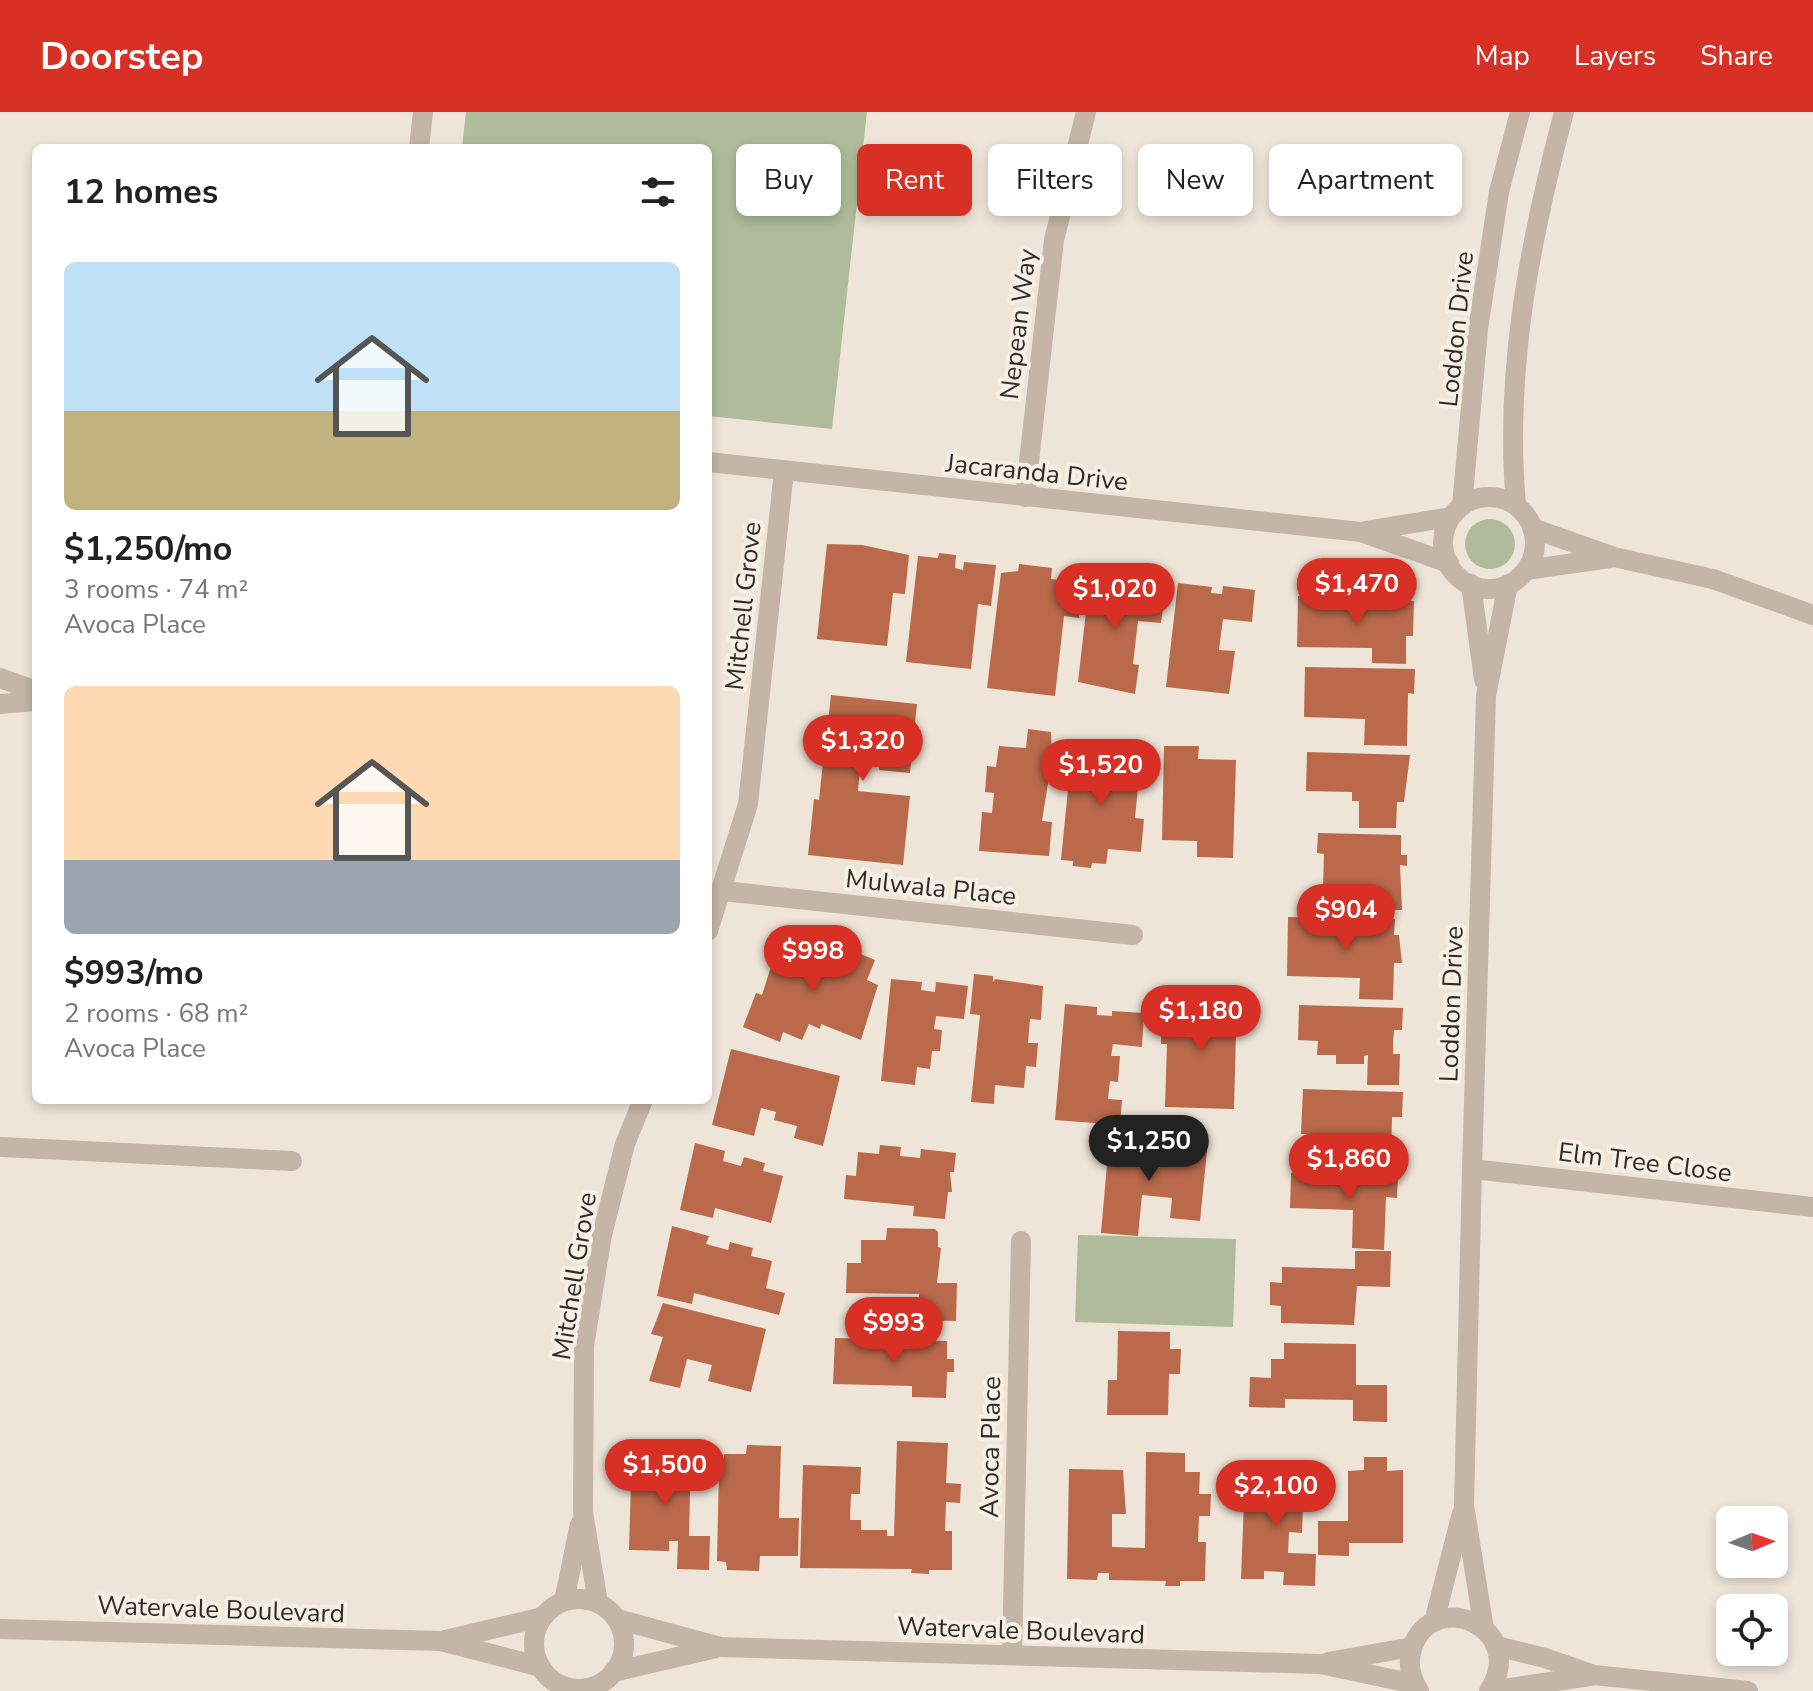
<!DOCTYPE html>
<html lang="en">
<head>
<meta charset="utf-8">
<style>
	:root { --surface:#fff; --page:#f2f2f2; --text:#222; --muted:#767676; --accent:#d93025 }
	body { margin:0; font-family:"Nunito Sans",sans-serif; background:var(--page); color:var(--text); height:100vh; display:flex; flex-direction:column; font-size:30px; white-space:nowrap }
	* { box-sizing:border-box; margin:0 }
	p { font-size:26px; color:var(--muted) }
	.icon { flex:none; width:44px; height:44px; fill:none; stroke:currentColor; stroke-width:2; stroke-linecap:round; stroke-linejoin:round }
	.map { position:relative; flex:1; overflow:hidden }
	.details { position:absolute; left:32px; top:32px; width:680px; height:960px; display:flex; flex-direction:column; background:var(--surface); border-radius:12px; box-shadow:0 4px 12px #0003 }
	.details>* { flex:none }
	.hud { position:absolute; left:736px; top:32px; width:760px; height:72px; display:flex; gap:16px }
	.needle { width:52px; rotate:88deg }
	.buttons { position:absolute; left:1716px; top:1394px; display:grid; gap:16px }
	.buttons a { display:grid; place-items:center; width:72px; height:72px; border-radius:12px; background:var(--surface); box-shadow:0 4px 12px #0003; font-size:40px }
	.price { position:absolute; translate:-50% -68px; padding:0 18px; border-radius:28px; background:var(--accent); color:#fff; font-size:26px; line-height:52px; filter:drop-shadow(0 2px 4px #0008) }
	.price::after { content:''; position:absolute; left:50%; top:48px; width:24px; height:18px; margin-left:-12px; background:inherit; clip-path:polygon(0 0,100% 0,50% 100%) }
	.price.current { background:#222; color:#fff }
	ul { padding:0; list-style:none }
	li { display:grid; align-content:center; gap:16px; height:424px; padding:0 32px }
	li span { display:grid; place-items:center; height:248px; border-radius:12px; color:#555 }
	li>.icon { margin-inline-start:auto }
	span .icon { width:144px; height:144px; fill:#fffc; stroke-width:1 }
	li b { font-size:34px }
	h2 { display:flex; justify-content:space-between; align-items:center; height:96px; padding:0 32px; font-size:34px }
	.chip { padding:0 28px; border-radius:12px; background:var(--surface); box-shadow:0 4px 12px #0003; font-size:28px; line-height:72px }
	.chip.current { background:var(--accent); color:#fff }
	header { display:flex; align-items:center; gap:48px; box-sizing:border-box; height:112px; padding:0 40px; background:var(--accent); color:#fff }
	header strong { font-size:38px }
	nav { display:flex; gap:44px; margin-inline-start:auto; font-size:28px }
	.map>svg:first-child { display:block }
	.green { fill:#afbb9a }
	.building { fill:#ba6a4b }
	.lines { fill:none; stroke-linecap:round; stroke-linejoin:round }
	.minor { stroke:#c4b5a6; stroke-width:20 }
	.labels { text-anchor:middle; stroke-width:8; stroke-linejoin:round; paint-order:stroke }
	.street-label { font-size:26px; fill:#312a26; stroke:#f6efe4 }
</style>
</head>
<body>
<header>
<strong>Doorstep</strong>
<nav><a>Map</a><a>Layers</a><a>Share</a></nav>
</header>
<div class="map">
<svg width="1813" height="1579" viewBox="0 0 1813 1579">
	<rect width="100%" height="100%" fill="#eee5d8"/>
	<g class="green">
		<polygon points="466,0 867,0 832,317 708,304 708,36 462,36"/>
		<circle cx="1490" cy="432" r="25"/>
		<polygon points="1078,1123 1236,1127 1233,1215 1075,1210"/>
	</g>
	<g class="building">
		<polygon points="827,432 862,433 909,443 905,482 893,481 887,534 817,527"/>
		<polygon points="939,441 956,443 955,456 963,458 964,450 996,453 991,494 978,492 971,557 906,550 918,444 938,446"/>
		<polygon points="1019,452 1052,456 1051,467 1083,471 1079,506 1064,504 1055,584 987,576 1001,461 1018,459"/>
		<polygon points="1108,460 1125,462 1124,468 1137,470 1137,476 1165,480 1161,511 1138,509 1133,552 1139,553 1135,582 1078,570 1090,464 1107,466"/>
		<polygon points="1178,471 1212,475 1211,481 1222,482 1223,474 1255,478 1252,510 1223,507 1219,538 1235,539 1229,582 1166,575"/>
		<polygon points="1298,484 1414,489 1413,524 1406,524 1406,552 1372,551 1372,536 1297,535"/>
		<polygon points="1305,555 1415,557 1414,582 1408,581 1407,634 1364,633 1365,607 1304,605"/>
		<polygon points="831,583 917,592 910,661 879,658 882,637 863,635 859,668 858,679 910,684 903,753 808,743 814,687 819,688 825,631 834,632 836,620 827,619"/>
		<polygon points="1028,617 1051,620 1052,646 1042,709 1052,710 1049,744 979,739 982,700 992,701 994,681 985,680 987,654 996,655 999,634 1026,636"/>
		<polygon points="1164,634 1199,634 1198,647 1236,648 1233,746 1197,745 1197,729 1162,728"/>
		<polygon points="1072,637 1141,644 1135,706 1144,707 1141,740 1108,737 1106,752 1092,751 1091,756 1073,754 1073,749 1061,748"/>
		<polygon points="1307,640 1410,643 1404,690 1397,690 1396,716 1359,716 1359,689 1352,689 1352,680 1306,679"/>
		<polygon points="1318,721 1401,723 1401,743 1407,743 1407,754 1400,753 1402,798 1370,798 1371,777 1323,775 1324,742 1317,741"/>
		<polygon points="1288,805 1395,807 1394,823 1399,823 1402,851 1394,851 1393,888 1359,887 1360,866 1287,864"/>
		<polygon points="780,826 815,840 818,834 841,843 844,835 875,848 867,868 878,873 861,928 821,912 820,917 809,912 802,928 783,920 780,930 743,915 756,881 762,883"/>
		<polygon points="974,862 993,864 993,870 995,867 1043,874 1041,908 1030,907 1028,931 1038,931 1036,955 1026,954 1024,976 995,973 994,992 971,990 980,903 970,902"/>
		<polygon points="891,867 922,870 921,878 935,880 936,870 968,874 964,907 936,904 934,917 942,918 940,939 932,939 930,957 917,955 915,973 881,969"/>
		<polygon points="1205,879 1224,880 1223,884 1237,885 1234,997 1165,995 1167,932 1161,932 1161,899 1190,899 1190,883 1205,884"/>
		<polygon points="1065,892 1097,895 1097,903 1112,904 1112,899 1144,901 1142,935 1113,932 1111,944 1120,944 1118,970 1110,969 1108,987 1122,988 1120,1013 1055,1008"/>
		<polygon points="1299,893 1403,896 1402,918 1394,918 1393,931 1393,942 1400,942 1399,973 1367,973 1368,943 1364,944 1364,952 1336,952 1336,943 1317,943 1318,929 1298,928"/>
		<polygon points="731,937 840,964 823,1034 794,1026 797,1014 774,1008 776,1000 761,996 754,1024 712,1013"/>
		<polygon points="1303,977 1403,980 1402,1005 1392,1005 1391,1057 1354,1056 1355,1023 1301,1022"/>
		<polygon points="1109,1028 1144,1032 1144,1035 1207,1039 1200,1109 1170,1106 1172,1086 1142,1083 1138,1124 1101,1121 1107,1052 1098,1043 1100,1034"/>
		<polygon points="695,1031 725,1039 723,1049 741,1054 744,1045 765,1051 763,1059 783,1064 771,1111 715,1096 713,1106 680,1098"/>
		<polygon points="880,1033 901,1035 900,1044 920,1046 921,1037 956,1041 954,1060 950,1060 952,1080 948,1080 945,1107 913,1104 914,1094 844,1087 846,1063 856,1064 858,1040 879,1042"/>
		<polygon points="1291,1061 1398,1063 1397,1086 1386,1085 1384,1138 1352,1136 1353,1098 1290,1096"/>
		<polygon points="672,1114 709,1124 706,1132 728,1138 730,1130 753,1136 751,1144 772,1149 766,1176 785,1181 779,1203 694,1181 692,1192 657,1184"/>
		<polygon points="887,1116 935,1117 938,1120 938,1135 941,1136 937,1171 957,1171 956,1209 918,1208 919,1182 846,1181 847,1151 861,1151 861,1128 886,1128"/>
		<polygon points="1355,1139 1391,1139 1390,1175 1357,1174 1354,1213 1281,1211 1281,1194 1270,1193 1270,1170 1282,1171 1282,1155 1355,1157"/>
		<polygon points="663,1191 766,1217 751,1280 708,1269 712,1253 687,1247 680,1276 649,1269 663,1225 651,1222"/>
		<polygon points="1118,1219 1170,1220 1170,1237 1181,1237 1180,1262 1169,1262 1168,1303 1107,1303 1108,1268 1117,1268"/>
		<polygon points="835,1226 947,1229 947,1247 954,1247 954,1260 947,1260 946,1286 912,1285 912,1274 833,1272"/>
		<polygon points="1284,1231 1356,1232 1356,1273 1387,1273 1387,1310 1353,1309 1353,1288 1285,1287 1285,1296 1249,1295 1250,1265 1271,1266 1271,1247 1284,1247"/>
		<polygon points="897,1329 948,1331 946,1371 961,1372 960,1391 946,1390 945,1419 952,1419 952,1458 929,1458 929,1462 911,1461 912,1457 800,1456 803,1353 861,1355 860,1382 851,1382 850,1408 861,1408 861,1418 887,1418 887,1424 894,1424"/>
		<polygon points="747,1333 781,1334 779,1406 799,1406 798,1444 760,1444 759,1459 727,1458 726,1450 717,1449 719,1356 723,1356 724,1342 746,1342"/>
		<polygon points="632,1336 691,1338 689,1424 710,1424 709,1458 677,1457 678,1429 669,1429 669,1439 629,1438"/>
		<polygon points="1146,1340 1185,1341 1185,1360 1200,1360 1199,1382 1211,1382 1210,1404 1199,1404 1198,1430 1206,1430 1205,1469 1180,1469 1180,1474 1165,1474 1166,1469 1109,1468 1109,1461 1098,1461 1097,1468 1067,1467 1069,1357 1123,1358 1126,1402 1112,1402 1112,1435 1145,1436"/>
		<polygon points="1364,1345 1387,1345 1387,1359 1403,1358 1403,1431 1349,1431 1349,1444 1318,1443 1318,1409 1348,1409 1348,1359 1364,1358"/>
		<polygon points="1245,1361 1311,1363 1309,1396 1303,1396 1302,1421 1289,1420 1288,1441 1316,1442 1315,1474 1283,1473 1284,1460 1264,1459 1264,1467 1241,1467"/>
	</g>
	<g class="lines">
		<g class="minor">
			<polyline points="419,36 423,0"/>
			<polyline points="708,350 1361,420 1449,451"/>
			<polyline points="1025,385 1054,128 1086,0"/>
			<circle cx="1489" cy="431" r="46"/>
			<path d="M 1516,393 C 1504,259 1530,129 1564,0"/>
			<polyline points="1462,394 1478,217 1499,80 1520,0"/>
			<polyline points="1532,416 1614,445 1713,467 1813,503"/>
			<polyline points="1365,419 1451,405"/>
			<polyline points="1526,458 1610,446"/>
			<polyline points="1471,472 1484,568"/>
			<polyline points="0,566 36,579"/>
			<polyline points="0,592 36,589"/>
			<polyline points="723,779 1133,823"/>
			<polyline points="708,819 748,692 784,359"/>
			<polyline points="0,1035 292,1049"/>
			<polyline points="1472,1057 1813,1095"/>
			<circle cx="579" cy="1532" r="45"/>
			<polyline points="564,1489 580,1412"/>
			<polyline points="598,1491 583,1400 584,1234 602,1123 625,1032 643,988"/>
			<polyline points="617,1507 720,1535 1320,1552 1415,1572"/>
			<polyline points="1434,1510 1462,1401"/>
			<polyline points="0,1517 441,1529 541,1555"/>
			<polyline points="1484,1517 1464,1393 1472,1057 1486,584 1508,472"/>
			<polyline points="445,1528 543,1505"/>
			<polyline points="1496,1534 1545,1546 1594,1563 1748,1579"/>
			<polyline points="1012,1543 1021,1129"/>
			<polyline points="1328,1550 1412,1535"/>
			<polyline points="613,1560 716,1536"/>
			<path d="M 1419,1579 C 1411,1566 1407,1552 1412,1537 C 1431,1474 1530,1515 1489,1579"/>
			<polyline points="1490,1579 1590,1564"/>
		</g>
	</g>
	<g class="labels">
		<g class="street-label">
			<text transform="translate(1018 212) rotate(-83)" y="9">Nepean Way</text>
			<text transform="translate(1456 217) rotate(-84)" y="9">Loddon Drive</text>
			<text transform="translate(1037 360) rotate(6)" y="9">Jacaranda Drive</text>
			<text transform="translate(743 494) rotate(-84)" y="9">Mitchell Grove</text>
			<text transform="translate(931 775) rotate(6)" y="9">Mulwala Place</text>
			<text transform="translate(1451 892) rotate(-88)" y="9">Loddon Drive</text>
			<text transform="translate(1645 1050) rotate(7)" y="9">Elm Tree Close</text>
			<text transform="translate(574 1164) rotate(-81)" y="9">Mitchell Grove</text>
			<text transform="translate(990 1335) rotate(-89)" y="9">Avoca Place</text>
			<text transform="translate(221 1497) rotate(2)" y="9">Watervale Boulevard</text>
			<text transform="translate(1021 1518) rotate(2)" y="9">Watervale Boulevard</text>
		</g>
	</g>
</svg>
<div class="buttons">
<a><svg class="needle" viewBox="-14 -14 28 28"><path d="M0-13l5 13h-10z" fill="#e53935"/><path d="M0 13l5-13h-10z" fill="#767676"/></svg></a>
<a><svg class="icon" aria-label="locate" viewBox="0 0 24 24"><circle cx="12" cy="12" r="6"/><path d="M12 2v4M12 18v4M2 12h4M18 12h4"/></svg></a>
</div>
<b class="price" style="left:1357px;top:514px">$1,470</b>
<b class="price" style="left:1115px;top:519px">$1,020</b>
<b class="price" style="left:863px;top:671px">$1,320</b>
<b class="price" style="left:1101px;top:695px">$1,520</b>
<b class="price" style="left:1346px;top:840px">$904</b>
<b class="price" style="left:813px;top:881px">$998</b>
<b class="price" style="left:1201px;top:941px">$1,180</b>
<b class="price current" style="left:1149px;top:1071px">$1,250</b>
<b class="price" style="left:1349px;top:1089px">$1,860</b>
<b class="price" style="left:894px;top:1253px">$993</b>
<b class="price" style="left:665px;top:1395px">$1,500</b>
<b class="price" style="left:1276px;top:1416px">$2,100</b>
<div class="hud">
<a class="chip">Buy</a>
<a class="chip current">Rent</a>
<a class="chip">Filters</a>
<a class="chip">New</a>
<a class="chip">Apartment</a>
</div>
<section class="details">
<h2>12 homes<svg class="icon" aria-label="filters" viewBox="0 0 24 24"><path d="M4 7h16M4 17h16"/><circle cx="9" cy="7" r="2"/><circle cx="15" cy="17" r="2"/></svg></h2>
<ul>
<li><span style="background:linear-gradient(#bfe0f5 60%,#c2b280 0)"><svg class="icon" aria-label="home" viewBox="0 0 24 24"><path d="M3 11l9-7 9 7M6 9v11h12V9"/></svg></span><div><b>$1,250/mo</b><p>3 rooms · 74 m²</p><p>Avoca Place</p></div></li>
<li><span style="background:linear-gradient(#ffd9b3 70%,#9aa5b1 0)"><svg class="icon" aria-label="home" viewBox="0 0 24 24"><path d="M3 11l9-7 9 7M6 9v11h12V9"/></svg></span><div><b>$993/mo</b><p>2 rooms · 68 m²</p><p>Avoca Place</p></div></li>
</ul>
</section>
</div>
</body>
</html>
